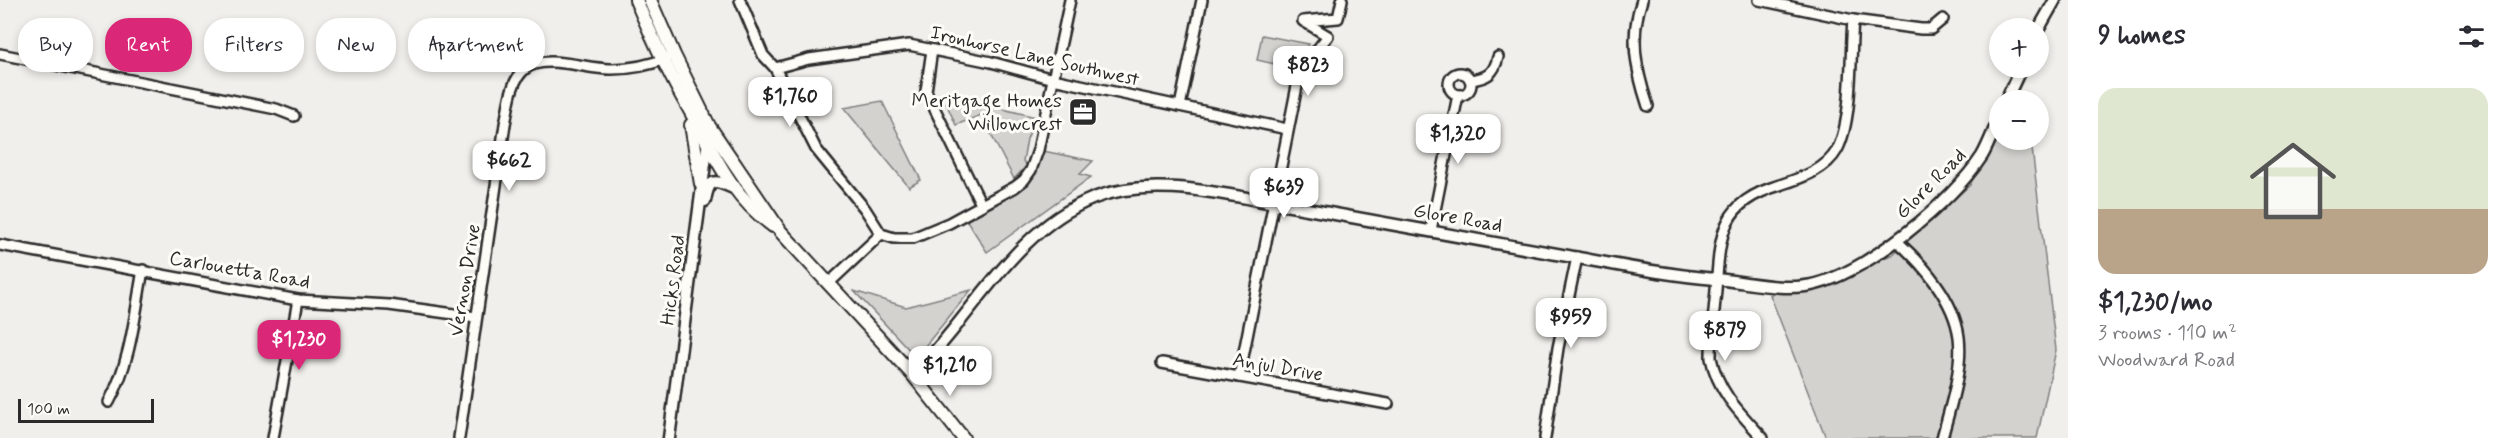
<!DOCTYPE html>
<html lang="en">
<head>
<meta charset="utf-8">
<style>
	:root { --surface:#fff; --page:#f7f7f7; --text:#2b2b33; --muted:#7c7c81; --line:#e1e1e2; --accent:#db2777 }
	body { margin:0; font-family:Mynerve,sans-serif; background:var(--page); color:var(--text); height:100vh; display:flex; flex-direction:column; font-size:22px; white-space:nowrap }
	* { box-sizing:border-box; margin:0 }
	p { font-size:20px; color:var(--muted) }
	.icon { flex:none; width:33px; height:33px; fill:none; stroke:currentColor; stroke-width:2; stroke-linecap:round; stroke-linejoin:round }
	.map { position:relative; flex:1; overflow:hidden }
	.panel { display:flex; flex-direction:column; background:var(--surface); width:450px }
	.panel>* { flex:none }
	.top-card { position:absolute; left:18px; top:18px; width:570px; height:54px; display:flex; gap:12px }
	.controls { position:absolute; left:1989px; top:18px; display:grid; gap:12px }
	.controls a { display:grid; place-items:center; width:60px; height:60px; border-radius:50%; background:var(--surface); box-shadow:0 3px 9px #0003; font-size:30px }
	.scale { position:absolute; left:18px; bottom:15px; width:136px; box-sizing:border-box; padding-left:6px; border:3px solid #2b2b2b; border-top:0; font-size:16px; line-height:21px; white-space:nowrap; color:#2b2b2b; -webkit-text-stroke:4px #fdfcf7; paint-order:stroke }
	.price { position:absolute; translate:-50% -51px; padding:0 14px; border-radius:12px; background:#fff; color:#222; font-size:20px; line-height:39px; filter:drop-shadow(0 2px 3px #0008) }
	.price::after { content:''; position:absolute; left:50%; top:36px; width:18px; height:14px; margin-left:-9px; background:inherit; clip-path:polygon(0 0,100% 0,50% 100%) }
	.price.selected { background:var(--accent); color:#fff }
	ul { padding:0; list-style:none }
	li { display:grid; align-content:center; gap:12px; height:318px; padding:0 30px }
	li+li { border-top:2px solid var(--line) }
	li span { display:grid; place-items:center; height:186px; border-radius:18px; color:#555 }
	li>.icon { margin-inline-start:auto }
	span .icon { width:108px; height:108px; fill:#fffc; stroke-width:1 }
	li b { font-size:26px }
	h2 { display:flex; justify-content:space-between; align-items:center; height:72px; padding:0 30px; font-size:26px }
	.chip { padding:0 21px; border-radius:24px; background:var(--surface); box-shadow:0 3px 9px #0003; font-size:21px; line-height:54px }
	.chip.selected { background:var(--accent); color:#fff }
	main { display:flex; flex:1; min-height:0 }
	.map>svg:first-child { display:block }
	.green { fill:#d3d2cf; stroke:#7f7e7d; stroke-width:1.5 }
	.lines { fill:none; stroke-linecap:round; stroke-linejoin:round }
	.minor-casing { stroke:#2b2b2b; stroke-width:14 }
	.tertiary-casing { stroke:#2b2b2b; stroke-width:15 }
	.secondary-casing { stroke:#2b2b2b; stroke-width:16 }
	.minor { stroke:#fdfcf7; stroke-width:9 }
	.tertiary { stroke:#fdfcf7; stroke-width:10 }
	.secondary { stroke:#fdfcf7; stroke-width:12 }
	.labels { text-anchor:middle; stroke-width:6; stroke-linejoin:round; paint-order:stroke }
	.street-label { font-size:20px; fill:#2b2b2b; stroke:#fdfcf7 }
	.poi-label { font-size:20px; fill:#2b2b2b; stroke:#fdfcf7; text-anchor:end }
</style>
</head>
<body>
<main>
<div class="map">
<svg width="2068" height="438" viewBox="0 0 2068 438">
	<rect width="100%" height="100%" fill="#f0efeb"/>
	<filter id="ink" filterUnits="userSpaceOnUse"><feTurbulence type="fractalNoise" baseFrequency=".0167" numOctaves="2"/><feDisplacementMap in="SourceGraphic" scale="12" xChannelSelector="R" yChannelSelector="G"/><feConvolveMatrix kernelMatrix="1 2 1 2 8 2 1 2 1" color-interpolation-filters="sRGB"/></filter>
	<g filter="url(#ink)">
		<g class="green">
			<polygon points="1262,35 1309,44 1292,68 1257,60"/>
			<polygon points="882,101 921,180 909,187 844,108"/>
			<polygon points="946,103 990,106 1036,117 1027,139 1023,161 1027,165 1014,179 981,115 956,125"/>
			<polygon points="1999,128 2000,140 2031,140 2056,350 2037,438 1826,438 1770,295 1892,255 1970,185"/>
			<polygon points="1038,150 1093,161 1080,174 1091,177 987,252 964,216 1007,191 1035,165"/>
			<polygon points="971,290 916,357 854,291 906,307"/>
		</g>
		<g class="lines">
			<g class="minor-casing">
				<g id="minor">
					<polyline points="740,0 763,55 775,68 816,149 865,209 881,234 894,238 913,238 949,223 1015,187 1024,180 1031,170 1038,150 1070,0"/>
					<path d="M 1642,0 C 1629,37 1636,70 1648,106"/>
					<polyline points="1759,0 1853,20 1921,29 1931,29 1943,19"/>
					<polyline points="932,50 926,91 981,204"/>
					<polyline points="0,54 276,109 294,116"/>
					<polyline points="775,68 809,59 909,45 991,62 1053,79 1287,129"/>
					<circle cx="1460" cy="84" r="11"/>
					<path d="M 1470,80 C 1487,78 1494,74 1498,57"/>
					<polyline points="1180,106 1202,0"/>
					<polyline points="1431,230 1458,95"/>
					<path d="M 1897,241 C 1924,265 1954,300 1959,337 C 1963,370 1950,407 1942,438"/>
					<polyline points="0,245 298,300 389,305 476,317"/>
					<polyline points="828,284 881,234"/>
					<polyline points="1162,363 1388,404"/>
					<polyline points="1239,377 1300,71 1328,36 1303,21 1338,18 1342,0"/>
					<path d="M 109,402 C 131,362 135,313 143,270"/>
					<polyline points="273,438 298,300"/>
					<path d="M 459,438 L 505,124 C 509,106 510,81 525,69 C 546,53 587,70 612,69 C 630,69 650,65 667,58"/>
					<polyline points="1545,438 1558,348 1577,257"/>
					<path d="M 1763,438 C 1740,413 1718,392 1711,358 C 1711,335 1714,313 1716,290 C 1720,234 1720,203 1780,185 C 1801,178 1826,170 1837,150 C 1853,120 1850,55 1853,20"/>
				</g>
			</g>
			<g class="tertiary-casing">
				<g id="tertiary">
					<polyline points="2038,30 2055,0"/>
					<polyline points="2006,100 2021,68"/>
					<path d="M 705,201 C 709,179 713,179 733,188"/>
					<path d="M 913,375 C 973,317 1012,231 1094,198 C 1153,175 1225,195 1285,205 C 1378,221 1470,238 1562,255 C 1613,264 1665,275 1716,279 C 1748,282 1784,292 1816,284 C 1869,270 1952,202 1982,156 C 1989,144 1994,129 2000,116"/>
					<polyline points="669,438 708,141"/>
				</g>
			</g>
			<g class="secondary-casing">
				<g id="secondary">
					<path d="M 636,0 C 652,37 668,73 688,107 C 714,153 729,194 773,226"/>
					<polyline points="650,0 674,55 709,126 781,232 913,375 963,438"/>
					<polyline points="691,125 701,184"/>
				</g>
			</g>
			<use href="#minor" class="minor"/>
			<use href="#tertiary" class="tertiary"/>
			<use href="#secondary" class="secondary"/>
		</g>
	</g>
	<defs>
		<g id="office-square" transform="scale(1.5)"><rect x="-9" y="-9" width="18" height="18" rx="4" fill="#2b2b2b" stroke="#fdfcf7"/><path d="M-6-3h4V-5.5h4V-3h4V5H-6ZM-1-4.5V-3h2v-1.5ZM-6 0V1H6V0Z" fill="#fff"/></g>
	</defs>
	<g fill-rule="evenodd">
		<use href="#office-square" x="1083" y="112"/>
	</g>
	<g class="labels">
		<g class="street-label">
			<text transform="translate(1035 55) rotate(13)" y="7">Ironhorse Lane Southwest</text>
			<text transform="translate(1930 183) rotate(-45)" y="7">Glore Road</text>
			<text transform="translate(1458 217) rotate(10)" y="7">Glore Road</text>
			<text transform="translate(240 269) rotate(10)" y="7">Carlouetta Road</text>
			<text transform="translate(464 280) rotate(-81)" y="7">Vernon Drive</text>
			<text transform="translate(672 280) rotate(-83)" y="7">Hicks Road</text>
			<text transform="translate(1278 366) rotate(10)" y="7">Anjul Drive</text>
		</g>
		<g class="poi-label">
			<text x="1062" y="107">Meritgage Homes<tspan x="1062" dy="23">Willowcrest</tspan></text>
		</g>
	</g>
</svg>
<div class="controls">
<a>+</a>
<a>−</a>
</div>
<div class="scale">100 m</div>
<b class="price" style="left:1308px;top:97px">$823</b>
<b class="price" style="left:790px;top:128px">$1,760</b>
<b class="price" style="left:1458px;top:165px">$1,320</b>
<b class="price" style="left:509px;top:192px">$662</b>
<b class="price" style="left:1284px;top:219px">$639</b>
<b class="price" style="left:1571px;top:349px">$959</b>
<b class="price" style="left:1725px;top:362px">$879</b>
<b class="price selected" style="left:299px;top:371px">$1,230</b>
<b class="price" style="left:950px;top:397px">$1,210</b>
<div class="top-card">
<a class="chip">Buy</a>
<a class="chip selected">Rent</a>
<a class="chip">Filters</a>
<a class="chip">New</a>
<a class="chip">Apartment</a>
</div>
</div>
<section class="panel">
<h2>9 homes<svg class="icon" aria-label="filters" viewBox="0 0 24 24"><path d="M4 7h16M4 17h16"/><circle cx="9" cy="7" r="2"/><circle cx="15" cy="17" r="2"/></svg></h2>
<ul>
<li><span style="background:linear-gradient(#dfe7d0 65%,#b9a48a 0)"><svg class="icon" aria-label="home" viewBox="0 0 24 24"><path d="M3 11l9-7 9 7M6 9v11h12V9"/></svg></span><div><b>$1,230/mo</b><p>3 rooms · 110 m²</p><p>Woodward Road</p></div></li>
</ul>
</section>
</main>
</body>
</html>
